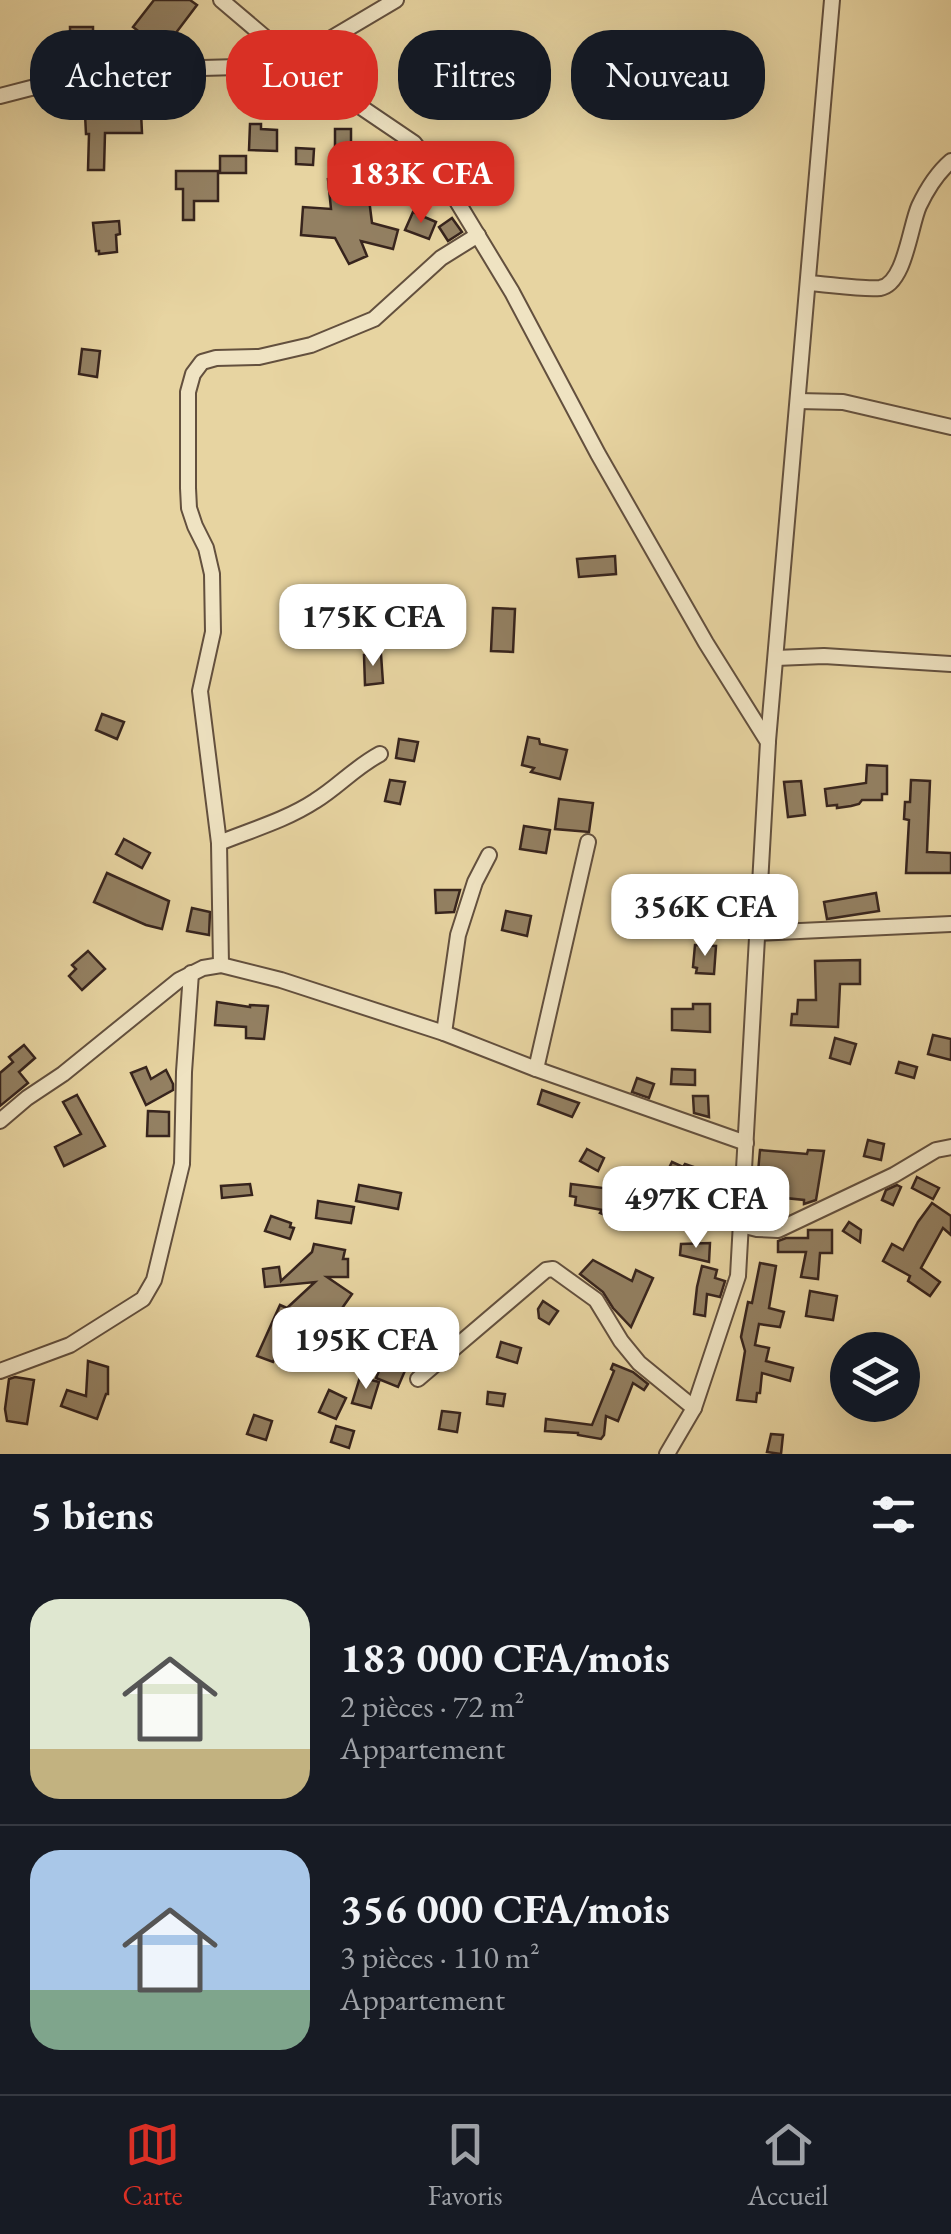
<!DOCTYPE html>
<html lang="fr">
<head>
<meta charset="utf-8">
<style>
	:root { --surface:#171b24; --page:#242831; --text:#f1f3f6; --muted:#9ea1a6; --line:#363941; --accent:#d93025 }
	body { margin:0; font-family:"EB Garamond",serif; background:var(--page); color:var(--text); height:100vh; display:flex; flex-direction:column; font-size:38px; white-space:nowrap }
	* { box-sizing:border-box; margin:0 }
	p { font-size:32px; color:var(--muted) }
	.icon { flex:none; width:55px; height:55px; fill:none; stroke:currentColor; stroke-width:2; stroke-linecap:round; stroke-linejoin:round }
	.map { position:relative; height:1454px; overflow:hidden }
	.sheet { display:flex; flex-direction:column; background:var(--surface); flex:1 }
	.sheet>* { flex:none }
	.hud { position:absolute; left:30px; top:30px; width:892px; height:90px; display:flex; gap:20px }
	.buttons { position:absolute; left:830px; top:1332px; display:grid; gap:20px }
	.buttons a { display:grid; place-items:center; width:90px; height:90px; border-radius:50%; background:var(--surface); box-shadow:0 10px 40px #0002; font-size:50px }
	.price { position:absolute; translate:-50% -85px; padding:0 22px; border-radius:20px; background:#fff; color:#222; font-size:32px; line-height:65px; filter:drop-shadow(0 2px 5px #0008) }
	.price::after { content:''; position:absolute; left:50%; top:60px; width:30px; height:22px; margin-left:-15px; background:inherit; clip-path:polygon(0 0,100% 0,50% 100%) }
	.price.current { background:var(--accent); color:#fff }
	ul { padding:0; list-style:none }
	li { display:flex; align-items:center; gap:30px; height:250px; padding:0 30px }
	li+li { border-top:2px solid var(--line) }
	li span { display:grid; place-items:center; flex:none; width:280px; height:200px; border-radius:30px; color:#555 }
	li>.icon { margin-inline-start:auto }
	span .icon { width:120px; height:120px; fill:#fffc; stroke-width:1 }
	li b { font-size:42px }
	h2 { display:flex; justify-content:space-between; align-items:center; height:120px; padding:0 30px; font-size:42px }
	.chip { padding:0 35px; border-radius:40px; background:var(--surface); box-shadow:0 10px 40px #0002; font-size:35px; line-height:90px }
	.chip.current { background:var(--accent); color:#fff }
	.dock { display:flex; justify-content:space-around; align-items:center; height:140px; border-top:2px solid var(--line); background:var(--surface); font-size:28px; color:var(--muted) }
	.dock a { display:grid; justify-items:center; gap:5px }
	.dock .current { color:var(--accent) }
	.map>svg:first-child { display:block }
	.building { fill:#938062; stroke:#37241d; stroke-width:2.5 }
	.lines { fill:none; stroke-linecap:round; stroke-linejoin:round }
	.minor-casing { stroke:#63503e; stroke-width:18 }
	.minor { stroke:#efe3c2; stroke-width:14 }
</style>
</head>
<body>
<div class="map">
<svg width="951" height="1454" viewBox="0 0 951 1454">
	<rect width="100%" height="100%" fill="#e7d4a1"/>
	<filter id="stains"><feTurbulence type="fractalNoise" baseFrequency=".002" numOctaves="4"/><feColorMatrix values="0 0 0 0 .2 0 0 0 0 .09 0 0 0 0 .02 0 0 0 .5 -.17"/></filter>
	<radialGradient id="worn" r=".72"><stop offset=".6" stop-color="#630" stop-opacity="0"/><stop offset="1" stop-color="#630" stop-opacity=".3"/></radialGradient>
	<g class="building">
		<polygon points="154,0 190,0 197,5 163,50 133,27"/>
		<polygon points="70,27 93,27 93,69 71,72"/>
		<polygon points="141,112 142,133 105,133 104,170 88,170 89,134 86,134 85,114"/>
		<polygon points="250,124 261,124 261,129 277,130 277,151 249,150"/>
		<rect x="335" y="129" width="16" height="28"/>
		<polygon points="296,148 314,149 313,165 296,164"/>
		<rect x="220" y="156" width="26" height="17"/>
		<polygon points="176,171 218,171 218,201 194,201 194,220 183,220 183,189 176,189"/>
		<polygon points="366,175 372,223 398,230 393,249 361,241 367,256 349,264 335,238 301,235 303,207 331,209 328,179"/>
		<polygon points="413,212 436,222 429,239 405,230"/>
		<polygon points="452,218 462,232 448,241 439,227"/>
		<polygon points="119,221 120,234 116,235 117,252 99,254 99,251 96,251 93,223"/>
		<polygon points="82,349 100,351 97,377 79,374"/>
		<polygon points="615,556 616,574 579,577 577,559"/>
		<polygon points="493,608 515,609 513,652 491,651"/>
		<polygon points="381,654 383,683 365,685 364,655"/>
		<polygon points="102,714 124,722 117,739 96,730"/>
		<polygon points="528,737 539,739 540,744 567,750 560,779 531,772 534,768 522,765"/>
		<polygon points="399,739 418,742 414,761 396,758"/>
		<polygon points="867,765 887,766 887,794 882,794 882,800 862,800 859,804 851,806 837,808 837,805 827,806 825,789 866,783"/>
		<polygon points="390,780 405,782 400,804 385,801"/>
		<polygon points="911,780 930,781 927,852 951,853 951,873 906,873 909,820 904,819 905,802 910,802"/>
		<polygon points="801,781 805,815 788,817 784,782"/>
		<polygon points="559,799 593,803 589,832 555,829"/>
		<polygon points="524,826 550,830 546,853 520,849"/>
		<polygon points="124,839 150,853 142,868 116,854"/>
		<polygon points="107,873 169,901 162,929 146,925 94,902"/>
		<polygon points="435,890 460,890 454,912 436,913"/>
		<polygon points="876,893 879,911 827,919 824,902"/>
		<polygon points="192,908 210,912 209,935 187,931"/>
		<polygon points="506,911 531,916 527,936 502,930"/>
		<polygon points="695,945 716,946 714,974 696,973 697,968 693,967"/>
		<polygon points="88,951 105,969 82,990 69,976 76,969 72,965"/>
		<polygon points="860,960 860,984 840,984 838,1027 791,1025 792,1014 797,1014 798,1000 816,1000 815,961"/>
		<polygon points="217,1002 250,1007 250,1005 268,1006 264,1039 246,1038 246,1027 215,1025"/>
		<polygon points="693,1004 710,1004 710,1032 672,1030 672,1009 693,1009"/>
		<polygon points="933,1035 951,1039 951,1060 928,1054"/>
		<polygon points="835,1038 856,1044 850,1064 830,1058"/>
		<polygon points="24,1045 35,1058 19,1072 28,1083 0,1106 0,1073 13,1062 9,1057"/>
		<polygon points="899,1062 917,1067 914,1078 896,1073"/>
		<polygon points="146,1067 151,1079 166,1070 173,1084 173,1090 146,1105 131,1073"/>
		<polygon points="672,1069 695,1070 695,1085 671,1084"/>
		<polygon points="637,1078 654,1084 649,1098 632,1092"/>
		<polygon points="542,1090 579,1103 572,1117 538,1104"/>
		<polygon points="77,1095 105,1146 64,1166 55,1147 81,1134 63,1102"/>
		<polygon points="693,1096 708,1096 709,1117 694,1113"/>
		<polygon points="148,1111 169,1112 169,1136 147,1136"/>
		<polygon points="868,1140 884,1144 881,1160 864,1156"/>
		<polygon points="587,1149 604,1158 598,1171 580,1161"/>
		<polygon points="760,1150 807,1154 808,1150 824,1151 816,1200 804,1204 804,1200 756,1195"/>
		<polygon points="672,1162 683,1167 685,1164 694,1167 693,1171 701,1173 693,1207 661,1184"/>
		<polygon points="917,1177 939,1188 933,1199 912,1188"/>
		<polygon points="250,1184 252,1195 222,1198 221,1186"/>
		<polygon points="571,1184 619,1190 612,1218 600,1213 602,1210 575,1205 576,1197 570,1196"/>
		<polygon points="359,1185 401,1193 398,1209 356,1201"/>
		<polygon points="897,1185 901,1187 893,1205 882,1200 886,1190"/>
		<polygon points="318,1201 354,1207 351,1223 316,1218"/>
		<polygon points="932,1203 951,1216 951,1235 943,1228 921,1268 940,1282 930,1296 908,1281 910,1276 883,1261 892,1244 903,1250 918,1222"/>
		<polygon points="271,1216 291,1223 290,1227 294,1228 290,1239 265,1231"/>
		<polygon points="849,1222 861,1230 860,1242 843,1231"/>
		<polygon points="808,1230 832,1230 832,1253 820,1253 818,1279 801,1277 806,1252 778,1252 778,1241 786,1238 808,1238"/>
		<polygon points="710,1243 709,1262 680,1255 681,1244"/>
		<polygon points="314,1244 345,1250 343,1259 348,1259 348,1277 327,1277 352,1294 338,1314 357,1337 333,1358 321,1345 329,1338 306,1309 301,1314 296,1310 273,1362 257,1356 280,1305 287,1308 315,1282 265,1287 263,1269 279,1267 281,1281 312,1252"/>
		<polygon points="593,1260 632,1281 636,1270 653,1278 631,1327 613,1308 603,1292 580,1274"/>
		<polygon points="760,1263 776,1266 769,1308 784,1312 780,1327 759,1324 755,1345 769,1348 766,1361 793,1368 790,1381 762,1373 760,1393 757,1393 756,1402 737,1400 745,1351 741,1337 748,1302 752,1303"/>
		<polygon points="702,1266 717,1270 715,1278 725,1281 720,1297 707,1294 705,1316 694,1314 697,1287"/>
		<polygon points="810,1291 837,1296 833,1320 806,1316"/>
		<polygon points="543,1301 558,1311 549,1324 539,1318 538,1309"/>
		<polygon points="403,1310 418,1320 405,1341 390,1332"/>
		<polygon points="501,1342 521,1348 517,1363 497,1357"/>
		<polygon points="385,1357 407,1366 398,1387 376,1378"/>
		<polygon points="88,1361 108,1367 108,1394 106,1394 97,1419 61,1406 67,1390 86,1396"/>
		<polygon points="613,1364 633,1372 648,1384 644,1390 633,1383 618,1421 606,1416 604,1435 601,1439 578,1435 578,1433 545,1431 546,1419 592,1425 614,1371 611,1369"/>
		<polygon points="15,1377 34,1380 27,1424 7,1421 5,1409 9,1379"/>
		<polygon points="360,1377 379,1382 371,1408 352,1403"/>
		<polygon points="329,1390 346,1398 336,1419 319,1412"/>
		<polygon points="488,1392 505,1394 503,1406 487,1404"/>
		<polygon points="442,1411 460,1413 457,1432 439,1429"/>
		<polygon points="254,1415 272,1421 266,1440 247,1434"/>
		<polygon points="336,1426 354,1431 349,1448 331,1442"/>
		<polygon points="771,1434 783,1435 781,1454 767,1452"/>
	</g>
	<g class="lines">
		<g class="minor-casing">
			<g id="minor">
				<polyline points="221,0 293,61 414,143 449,188 512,292 598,454 706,643 768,742 738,1276 694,1408 667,1454"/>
				<polyline points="0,96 31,88 107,78 202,68 272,66 293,61 396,0"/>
				<path d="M 808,283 C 827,284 863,290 880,288 C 905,284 910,226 919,206 C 927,189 937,173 951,161"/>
				<polyline points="798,401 843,402 951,427"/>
				<polyline points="776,658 824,656 951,664"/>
				<polyline points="768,741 832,0"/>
				<path d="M 219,843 C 251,830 286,820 315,801 C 338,787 354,768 380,754"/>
				<polyline points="757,933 951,924"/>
				<polyline points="221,965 219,843 200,691 213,632 212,574 206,548 195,526 189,508 188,488 188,392 193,374 202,362 216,358 259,357 311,345 374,319 441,258 478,235"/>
				<polyline points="444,1033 458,935 475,882 489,855"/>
				<polyline points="536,1069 588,842"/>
				<polyline points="0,1121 27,1098 63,1074 179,980 203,968 221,965 281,980 444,1033 536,1069 746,1143"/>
				<polyline points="741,1225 757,1229 778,1230 894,1175 936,1150 951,1147"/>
				<polyline points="0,1371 70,1345 143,1299 154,1280 182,1164 184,1072 191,973"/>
				<polyline points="418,1379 546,1270 553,1269 596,1300 621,1341 639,1363 694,1408"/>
			</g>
		</g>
		<use href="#minor" class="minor"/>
	</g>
	<rect width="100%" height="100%" filter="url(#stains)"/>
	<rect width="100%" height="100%" fill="url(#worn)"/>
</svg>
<div class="buttons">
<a><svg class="icon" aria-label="layers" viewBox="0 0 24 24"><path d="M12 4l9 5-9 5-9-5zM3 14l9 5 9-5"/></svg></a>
</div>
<b class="price current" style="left:421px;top:226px">183K CFA</b>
<b class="price" style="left:373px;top:669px">175K CFA</b>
<b class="price" style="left:705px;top:959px">356K CFA</b>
<b class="price" style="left:696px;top:1251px">497K CFA</b>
<b class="price" style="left:366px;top:1392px">195K CFA</b>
<div class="hud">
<a class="chip">Acheter</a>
<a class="chip current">Louer</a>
<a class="chip">Filtres</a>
<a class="chip">Nouveau</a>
</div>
</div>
<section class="sheet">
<h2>5 biens<svg class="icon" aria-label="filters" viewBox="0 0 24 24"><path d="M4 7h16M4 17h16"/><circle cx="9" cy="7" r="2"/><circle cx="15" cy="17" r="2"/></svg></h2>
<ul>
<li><span style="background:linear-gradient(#dfe7d0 75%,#c2b280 0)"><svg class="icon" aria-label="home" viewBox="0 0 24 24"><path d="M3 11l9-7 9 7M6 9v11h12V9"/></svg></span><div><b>183 000 CFA/mois</b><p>2 pièces · 72 m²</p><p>Appartement</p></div></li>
<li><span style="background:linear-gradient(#a9c7e8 70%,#7fa58c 0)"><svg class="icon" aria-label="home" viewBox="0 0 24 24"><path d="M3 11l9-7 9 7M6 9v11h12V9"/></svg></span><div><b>356 000 CFA/mois</b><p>3 pièces · 110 m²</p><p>Appartement</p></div></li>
</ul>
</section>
<nav class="dock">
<a class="current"><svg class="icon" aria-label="map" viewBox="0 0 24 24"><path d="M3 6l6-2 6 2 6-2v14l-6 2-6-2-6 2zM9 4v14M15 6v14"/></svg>Carte</a>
<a><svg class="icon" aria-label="saved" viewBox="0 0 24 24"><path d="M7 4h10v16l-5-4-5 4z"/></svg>Favoris</a>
<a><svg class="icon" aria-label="home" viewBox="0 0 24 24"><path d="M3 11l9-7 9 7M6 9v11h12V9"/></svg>Accueil</a>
</nav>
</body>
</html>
